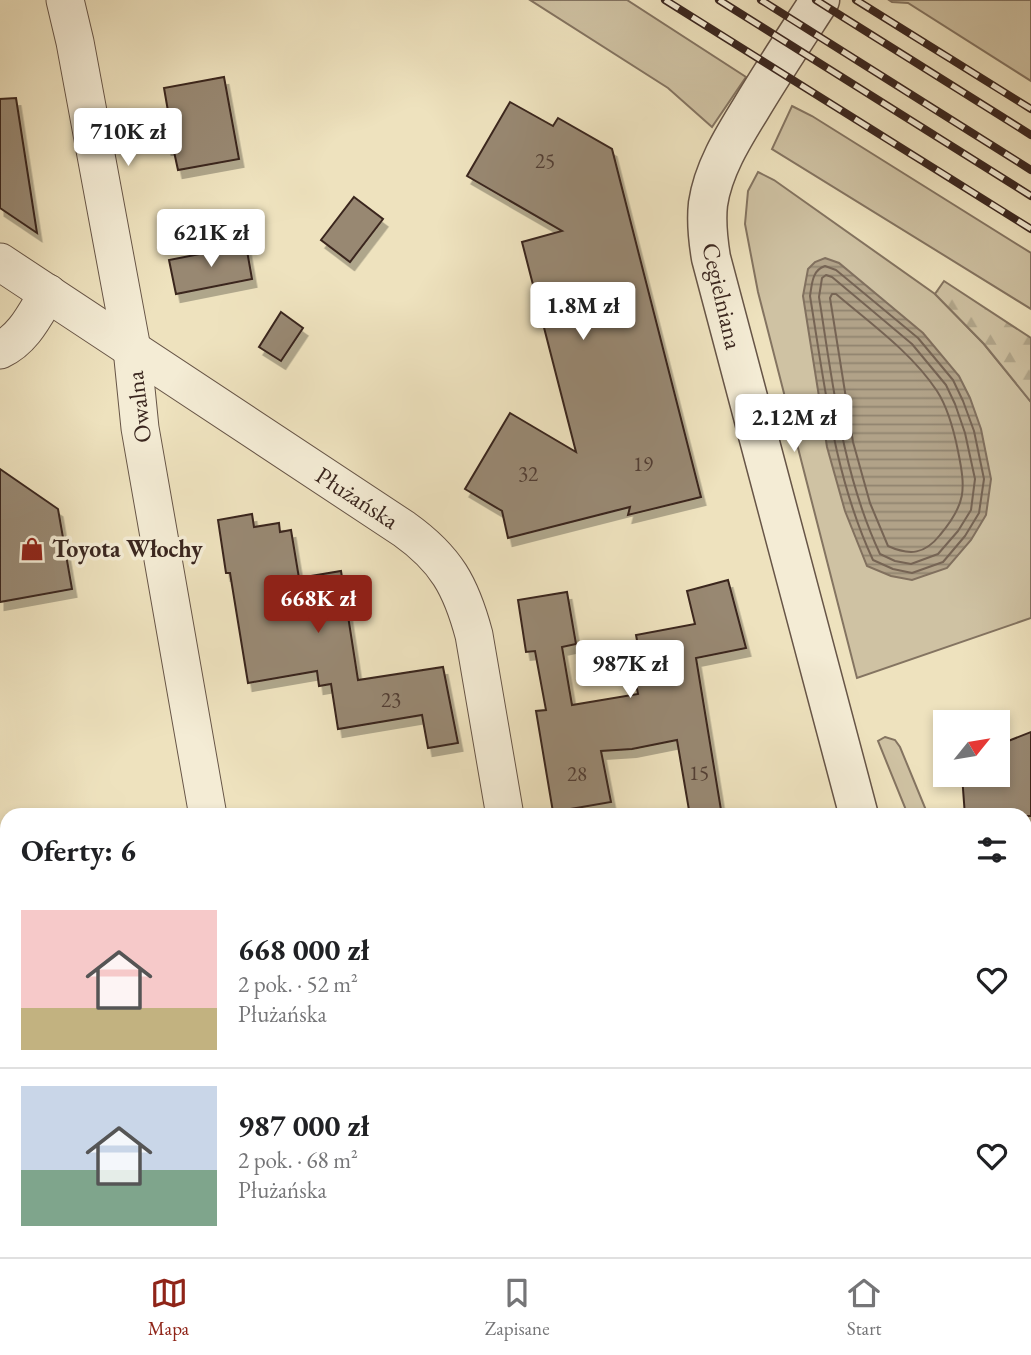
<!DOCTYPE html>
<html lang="pl">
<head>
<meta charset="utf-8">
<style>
	:root { --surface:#fff; --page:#f6f6f6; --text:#202124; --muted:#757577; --line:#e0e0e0; --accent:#8f2418 }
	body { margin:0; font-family:"EB Garamond",serif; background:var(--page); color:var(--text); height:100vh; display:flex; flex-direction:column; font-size:26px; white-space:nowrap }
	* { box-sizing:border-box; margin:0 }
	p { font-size:23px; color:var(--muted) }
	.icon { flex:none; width:38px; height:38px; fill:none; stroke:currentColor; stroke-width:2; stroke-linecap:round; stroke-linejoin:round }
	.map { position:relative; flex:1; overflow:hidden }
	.panel { position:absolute; left:0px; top:808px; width:1032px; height:450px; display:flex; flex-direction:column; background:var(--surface); border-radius:21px 21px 0 0; box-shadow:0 4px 10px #0003 }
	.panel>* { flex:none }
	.needle { width:46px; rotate:60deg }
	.tools { position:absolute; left:933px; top:710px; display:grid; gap:14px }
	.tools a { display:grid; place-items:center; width:77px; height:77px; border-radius:0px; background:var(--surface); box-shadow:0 4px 10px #0003; font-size:35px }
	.price { position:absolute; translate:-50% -60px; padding:0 16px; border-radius:7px; background:#fff; color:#222; font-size:23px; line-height:46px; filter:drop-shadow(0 2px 4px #0008) }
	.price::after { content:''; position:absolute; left:50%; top:42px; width:21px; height:16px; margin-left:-10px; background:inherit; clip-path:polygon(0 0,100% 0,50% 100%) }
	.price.current { background:var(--accent); color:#fff }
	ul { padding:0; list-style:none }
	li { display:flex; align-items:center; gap:21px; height:175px; padding:0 21px }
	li+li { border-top:2px solid var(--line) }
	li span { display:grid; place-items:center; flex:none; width:196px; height:140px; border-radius:0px; color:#555 }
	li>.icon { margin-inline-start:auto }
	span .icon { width:84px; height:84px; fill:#fffc; stroke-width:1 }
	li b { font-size:30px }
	h2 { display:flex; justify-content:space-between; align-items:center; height:84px; padding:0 21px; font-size:30px }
	.tab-bar { display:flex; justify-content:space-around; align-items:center; height:98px; border-top:2px solid var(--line); background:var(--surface); font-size:19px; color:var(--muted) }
	.tab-bar a { display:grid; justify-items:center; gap:4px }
	.tab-bar .current { color:var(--accent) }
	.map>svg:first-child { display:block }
	.green { fill:#cfc2a3; stroke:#847461; stroke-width:2 }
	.forest { fill:url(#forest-firs); stroke:#847461; stroke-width:2 }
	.water { fill:url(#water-rules); stroke:#81705e; stroke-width:2 }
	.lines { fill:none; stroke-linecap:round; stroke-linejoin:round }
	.shore { stroke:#766454; stroke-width:2 }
	.building { fill:#988872; stroke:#3a261f; stroke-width:2; filter:url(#shadow) }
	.minor-casing { stroke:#675547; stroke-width:39 }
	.tertiary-casing { stroke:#675547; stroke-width:41 }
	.minor { stroke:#f4ecd5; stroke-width:37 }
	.tertiary { stroke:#f4ecd5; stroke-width:38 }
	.rail-casing { stroke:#3a261f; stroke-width:8 }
	.rail { stroke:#f4ecd5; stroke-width:5; stroke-dasharray:16; stroke-linecap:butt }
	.labels { text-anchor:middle; stroke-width:7; stroke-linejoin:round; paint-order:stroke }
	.number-label { font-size:21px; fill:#523e34 }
	.street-label { font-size:24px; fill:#3a261f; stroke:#f4ecd5 }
	.poi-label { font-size:24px; font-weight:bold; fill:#3a261f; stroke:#f4ecd5; text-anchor:start }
</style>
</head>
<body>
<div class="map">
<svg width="1031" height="1257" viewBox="0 0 1031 1257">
	<defs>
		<pattern id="forest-firs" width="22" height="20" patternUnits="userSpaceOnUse" patternTransform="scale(1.75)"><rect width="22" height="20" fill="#cfc2a3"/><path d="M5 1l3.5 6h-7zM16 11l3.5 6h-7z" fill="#b2a78c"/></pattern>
		<pattern id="water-rules" width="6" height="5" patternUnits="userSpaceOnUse" patternTransform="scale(1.75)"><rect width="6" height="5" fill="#b1a288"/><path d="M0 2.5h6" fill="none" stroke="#91846f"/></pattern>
		<filter id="shadow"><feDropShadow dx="4.5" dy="8" stdDeviation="0" flood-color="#0004"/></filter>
	</defs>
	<rect width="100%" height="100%" fill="#eee2be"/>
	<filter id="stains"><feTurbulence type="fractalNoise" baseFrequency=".00286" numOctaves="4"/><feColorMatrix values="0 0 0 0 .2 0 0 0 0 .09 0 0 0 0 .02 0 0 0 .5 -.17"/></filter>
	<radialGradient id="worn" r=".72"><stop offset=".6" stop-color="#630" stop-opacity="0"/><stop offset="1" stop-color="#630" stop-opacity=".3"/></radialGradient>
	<g class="green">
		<polygon points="530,0 627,0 746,77 712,127 668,88"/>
		<polygon points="889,0 1031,0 1031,81 908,3 892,2"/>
		<polygon points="792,106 812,116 1031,253 1031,309 772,149"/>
		<polygon points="758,172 774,180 935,294 984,344 1031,402 1031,618 857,678 758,292 745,224 748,191"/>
		<polygon points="885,737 895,740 900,747 928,815 908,815 878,741"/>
		<polygon points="1031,1033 1031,1097 1026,1093 1026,1036"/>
		<polygon points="1026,1113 1031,1119 1029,1128 1031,1159 1031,1205 1026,1206 1028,1235 1026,1235"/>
	</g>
	<polygon class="forest" points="944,281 1031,338 1031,402 984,344 935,294"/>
	<polygon class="water" points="825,258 839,263 923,333 959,376 970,398 981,429 991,479 986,515 971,540 947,568 912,580 891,576 867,566 845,511 827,447 803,296 808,269 815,262"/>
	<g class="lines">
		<g class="shore">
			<path d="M 825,266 L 836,270 L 918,338 L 953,380 L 963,401 L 974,431 L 984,479 L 979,513 L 965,536 L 943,562 L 912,573 L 893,569 L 873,560 C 834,476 825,387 810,296 C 812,284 812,270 825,266 Z"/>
			<path d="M 826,275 L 832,277 L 912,344 L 946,385 L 955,404 L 965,433 L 975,479 L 971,510 L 958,531 L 938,554 L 911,564 L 895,561 L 880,554 C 842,473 833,384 819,297 L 822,278 Z"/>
			<path d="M 832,294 L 836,294 C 870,323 912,353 937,391 C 948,408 954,431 958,451 C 966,490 966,504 940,535 C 925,554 910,556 888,546 L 870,503 L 853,442 L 830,298 Z"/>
		</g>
	</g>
	<g class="building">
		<polygon points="224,77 239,159 178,170 173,147 167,147 161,112 168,111 164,88"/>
		<polygon points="16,98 37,233 0,208 0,99"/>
		<polygon points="510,102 553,126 558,118 612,149 701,497 628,515 630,507 508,538 502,511 465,489 510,413 576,452 522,242 562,231 467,176"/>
		<polygon points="354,197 383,219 350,262 321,240"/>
		<polygon points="246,245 252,279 176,294 169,260"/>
		<polygon points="281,312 303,328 281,361 259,347"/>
		<polygon points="0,469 58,509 72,589 0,602"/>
		<polygon points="252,514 254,527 279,523 280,532 291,530 299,578 341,571 358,680 443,667 458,743 428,748 422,715 338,729 331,684 319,686 317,671 248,683 230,573 226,573 218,520"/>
		<polygon points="728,580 746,648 696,658 722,816 690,816 677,740 632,749 601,751 611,802 553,812 536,711 546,710 535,651 526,652 518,600 567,592 576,644 562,647 572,705 638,694 630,653 639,651 636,635 695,624 687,591"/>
		<polygon points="1031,732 1031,816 965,816 962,775 998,775 998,745"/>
	</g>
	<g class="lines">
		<g class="minor-casing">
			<g id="minor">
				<polyline points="65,0 75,42 132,349 140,428 208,816"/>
				<path d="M 0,262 L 404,529 C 446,559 461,586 474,635 L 505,816"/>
				<path d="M 0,350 C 24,339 35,314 48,293"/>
				<polyline points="581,1251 582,1257"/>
				<polyline points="966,1251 966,1257"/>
			</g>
		</g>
		<g class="tertiary-casing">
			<g id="tertiary">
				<path d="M 820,0 C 796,37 772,73 750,110 C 732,139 713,170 708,204 C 706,222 708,240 711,258 L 859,816"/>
				<polyline points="136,1257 167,1251"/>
			</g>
		</g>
		<use href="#minor" class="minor"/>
		<use href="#tertiary" class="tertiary"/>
		<g class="rail-casing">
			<g id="rail">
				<polyline points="665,0 1031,229"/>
				<polyline points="719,0 1031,196"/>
				<polyline points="761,0 1031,170"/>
				<polyline points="816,0 1031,135"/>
				<polyline points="856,0 1031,109"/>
			</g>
		</g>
		<use href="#rail" class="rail"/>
	</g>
	<defs>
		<g id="shop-bare" transform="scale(1.89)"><path d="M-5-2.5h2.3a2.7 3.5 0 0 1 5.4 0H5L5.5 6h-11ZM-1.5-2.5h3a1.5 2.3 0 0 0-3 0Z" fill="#8f2418" stroke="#f4ecd5" stroke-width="2.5" paint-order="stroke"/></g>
	</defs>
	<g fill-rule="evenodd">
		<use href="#shop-bare" x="32" y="549"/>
	</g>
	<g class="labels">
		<g class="number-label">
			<text x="545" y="168">25</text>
			<text x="643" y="471">19</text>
			<text x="528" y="481">32</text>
			<text x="391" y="707">23</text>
			<text x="699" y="780">15</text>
			<text x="577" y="781">28</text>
		</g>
		<g class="street-label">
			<text transform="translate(722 296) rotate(77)" y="8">Cegielniana</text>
			<text transform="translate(139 407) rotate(-97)" y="8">Owalna</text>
			<text transform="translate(357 498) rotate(33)" y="8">Płużańska</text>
		</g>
		<g class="poi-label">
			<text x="52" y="557">Toyota Włochy</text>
		</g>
	</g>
	<rect width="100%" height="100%" filter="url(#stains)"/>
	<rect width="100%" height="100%" fill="url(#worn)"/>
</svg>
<div class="tools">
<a><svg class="needle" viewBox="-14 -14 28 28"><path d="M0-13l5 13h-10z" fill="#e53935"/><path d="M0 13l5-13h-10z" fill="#757577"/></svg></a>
</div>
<b class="price" style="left:128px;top:168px">710K zł</b>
<b class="price" style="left:211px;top:269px">621K zł</b>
<b class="price" style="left:583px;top:342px">1.8M zł</b>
<b class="price" style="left:794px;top:454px">2.12M zł</b>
<b class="price current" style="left:318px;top:635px">668K zł</b>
<b class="price" style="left:630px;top:700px">987K zł</b>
<section class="panel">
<h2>Oferty: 6<svg class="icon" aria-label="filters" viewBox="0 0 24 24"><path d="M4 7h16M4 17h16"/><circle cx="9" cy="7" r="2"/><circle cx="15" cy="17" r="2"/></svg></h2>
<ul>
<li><span style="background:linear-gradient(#f6c9c9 70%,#c2b280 0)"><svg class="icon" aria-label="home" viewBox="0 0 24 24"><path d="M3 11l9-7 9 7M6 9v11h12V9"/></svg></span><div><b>668 000 zł</b><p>2 pok. · 52 m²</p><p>Płużańska</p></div><svg class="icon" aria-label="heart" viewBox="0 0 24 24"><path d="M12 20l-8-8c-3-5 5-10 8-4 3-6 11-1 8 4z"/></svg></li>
<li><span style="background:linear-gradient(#c9d6e8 60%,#7fa58c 0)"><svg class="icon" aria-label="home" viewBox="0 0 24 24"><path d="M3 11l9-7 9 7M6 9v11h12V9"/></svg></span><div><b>987 000 zł</b><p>2 pok. · 68 m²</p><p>Płużańska</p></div><svg class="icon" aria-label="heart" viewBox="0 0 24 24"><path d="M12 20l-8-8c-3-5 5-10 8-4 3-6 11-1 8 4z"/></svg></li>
</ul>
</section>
</div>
<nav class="tab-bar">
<a class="current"><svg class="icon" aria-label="map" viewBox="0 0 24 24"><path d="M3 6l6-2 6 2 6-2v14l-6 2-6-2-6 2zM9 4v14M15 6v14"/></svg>Mapa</a>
<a><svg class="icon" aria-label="saved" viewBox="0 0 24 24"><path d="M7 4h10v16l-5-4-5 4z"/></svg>Zapisane</a>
<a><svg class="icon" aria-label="home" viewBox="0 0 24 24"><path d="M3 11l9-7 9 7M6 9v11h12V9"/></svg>Start</a>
</nav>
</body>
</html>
